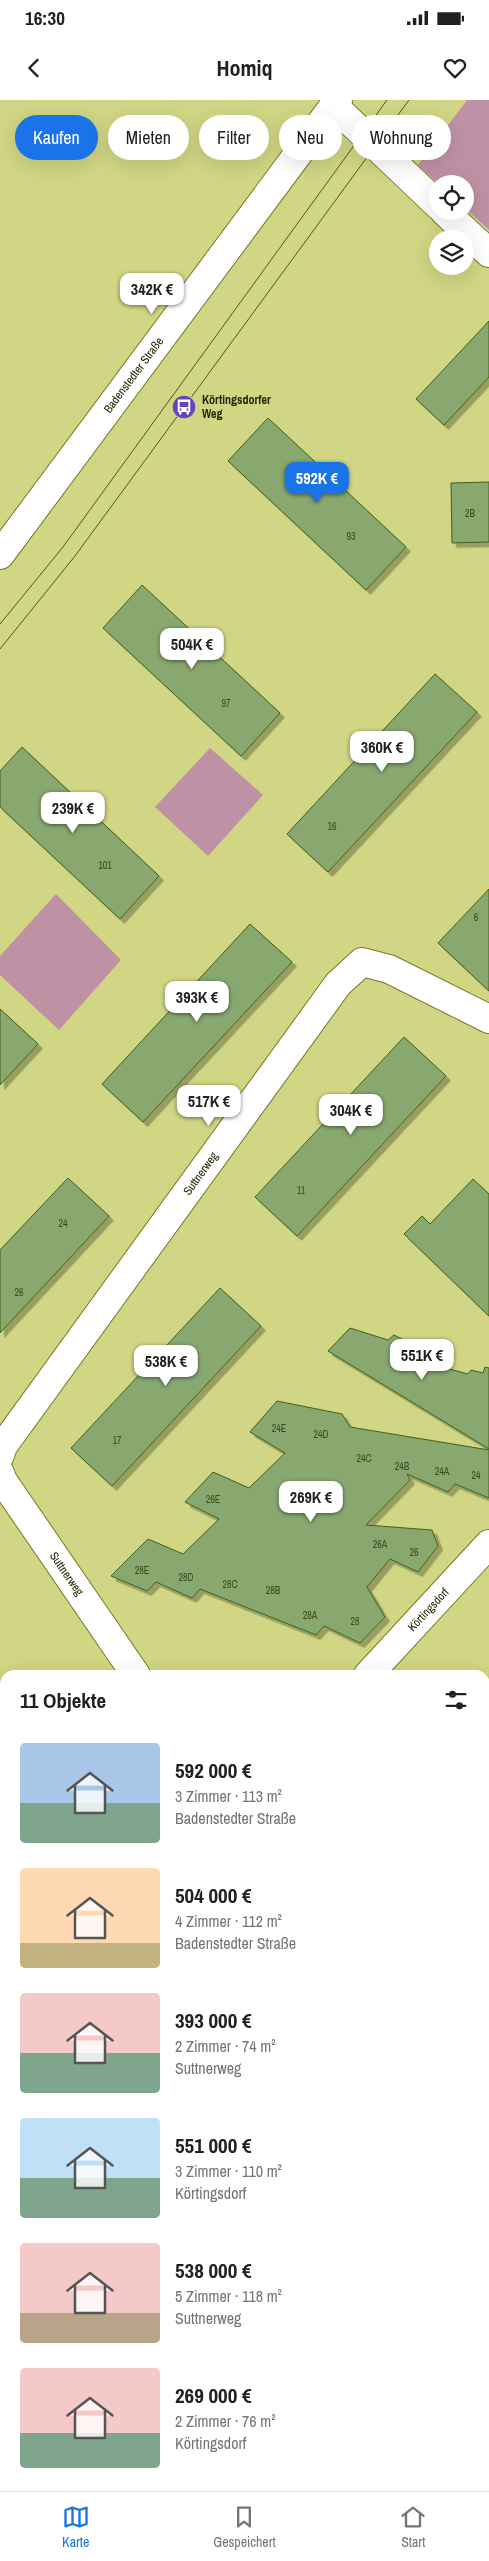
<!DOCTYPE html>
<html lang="de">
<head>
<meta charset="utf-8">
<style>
	:root { --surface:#fff; --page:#f6f6f6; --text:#202124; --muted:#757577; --line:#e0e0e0; --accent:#1a73e8 }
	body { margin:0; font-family:"Archivo Narrow",sans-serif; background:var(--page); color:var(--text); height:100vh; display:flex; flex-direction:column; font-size:19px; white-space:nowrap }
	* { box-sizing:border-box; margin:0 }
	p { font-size:16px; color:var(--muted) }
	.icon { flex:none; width:28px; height:28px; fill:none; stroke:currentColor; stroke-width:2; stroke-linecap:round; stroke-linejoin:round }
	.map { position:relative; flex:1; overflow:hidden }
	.drawer { position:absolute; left:0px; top:1570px; width:490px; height:821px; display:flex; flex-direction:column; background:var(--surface); border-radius:15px 15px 0 0; box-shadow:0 5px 20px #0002 }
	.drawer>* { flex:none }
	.top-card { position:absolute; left:15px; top:15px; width:460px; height:45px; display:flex; gap:10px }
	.buttons { position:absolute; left:429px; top:75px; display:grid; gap:10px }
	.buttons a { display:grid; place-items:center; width:45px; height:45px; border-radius:50%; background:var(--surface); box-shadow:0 5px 20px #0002; font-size:25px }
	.price { position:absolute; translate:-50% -42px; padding:0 11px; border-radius:10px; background:#fff; color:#222; font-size:16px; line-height:32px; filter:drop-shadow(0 1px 2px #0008) }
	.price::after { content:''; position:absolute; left:50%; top:30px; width:15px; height:11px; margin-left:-8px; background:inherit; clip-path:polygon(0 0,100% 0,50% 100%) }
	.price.current { background:var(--accent); color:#fff }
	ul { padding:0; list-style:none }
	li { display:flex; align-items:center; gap:15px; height:125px; padding:0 20px }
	li span { display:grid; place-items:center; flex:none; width:140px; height:100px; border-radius:5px; color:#555 }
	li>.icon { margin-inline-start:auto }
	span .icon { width:60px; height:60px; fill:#fffc; stroke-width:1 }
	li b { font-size:21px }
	h2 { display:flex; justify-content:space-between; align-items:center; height:60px; padding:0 20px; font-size:21px }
	.chip { padding:0 18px; border-radius:22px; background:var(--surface); box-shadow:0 5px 20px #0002; font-size:18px; line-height:45px }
	.chip.current { background:var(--accent); color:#fff }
	.status { display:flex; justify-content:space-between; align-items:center; height:35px; padding:0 25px; background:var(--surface); direction:ltr }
	.status svg { height:14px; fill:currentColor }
	header { display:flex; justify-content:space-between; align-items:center; height:65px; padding:0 20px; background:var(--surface); font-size:22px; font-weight:700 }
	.tabs { display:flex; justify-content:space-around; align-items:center; height:70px; border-top:1px solid var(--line); background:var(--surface); font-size:14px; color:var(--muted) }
	.tabs a { display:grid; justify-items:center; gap:2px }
	.tabs .current { color:var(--accent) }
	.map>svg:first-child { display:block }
	.green { fill:#bf91a4 }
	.building { fill:#88a870; stroke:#3e611b; filter:url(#shadow) }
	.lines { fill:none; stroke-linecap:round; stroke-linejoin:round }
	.minor-casing { stroke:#747924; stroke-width:30 }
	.minor { stroke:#fff; stroke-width:28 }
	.tram { stroke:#515425; stroke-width:1 }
	.labels { text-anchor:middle; stroke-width:4.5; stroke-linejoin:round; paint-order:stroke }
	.number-label { font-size:10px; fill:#3e4820 }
	.street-label { font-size:12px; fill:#262805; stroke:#d0d683 }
	.poi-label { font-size:12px; font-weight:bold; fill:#262805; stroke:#d0d683; text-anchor:start }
</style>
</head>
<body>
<div class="status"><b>16:30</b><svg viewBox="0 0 49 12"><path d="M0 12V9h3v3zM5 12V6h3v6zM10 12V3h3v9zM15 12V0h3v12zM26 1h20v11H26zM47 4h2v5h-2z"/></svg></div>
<header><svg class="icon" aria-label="back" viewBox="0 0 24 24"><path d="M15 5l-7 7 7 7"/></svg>Homiq<svg class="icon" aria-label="heart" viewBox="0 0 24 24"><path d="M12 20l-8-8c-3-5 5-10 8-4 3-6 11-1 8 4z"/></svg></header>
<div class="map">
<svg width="489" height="2391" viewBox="0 0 489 2391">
	<defs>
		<filter id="shadow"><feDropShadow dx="4.5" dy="4.5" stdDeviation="0" flood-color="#0004"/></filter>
	</defs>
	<rect width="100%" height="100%" fill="#d0d683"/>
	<g class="green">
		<polygon points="467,0 489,0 489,130 465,108 465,84 439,84 418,65"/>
		<polygon points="210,648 263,695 208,756 155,707"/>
		<polygon points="56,794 121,860 59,930 0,875 0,856"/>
		<polygon points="485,1832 489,1835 489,1923 485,1926"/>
	</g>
	<g class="building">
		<polygon points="489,221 489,277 444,325 416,299"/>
		<polygon points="268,318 406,447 366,490 228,361"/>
		<polygon points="489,382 489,442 452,443 451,383"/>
		<polygon points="142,485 280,613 241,656 103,528"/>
		<polygon points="435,574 477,612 328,772 287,734"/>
		<polygon points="22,647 159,776 120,819 0,707 0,671"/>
		<polygon points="489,789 489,891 438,843"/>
		<polygon points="250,824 292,862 143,1022 102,984"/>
		<polygon points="0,909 38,944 0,985"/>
		<polygon points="404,937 446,976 297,1136 255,1097"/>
		<polygon points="68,1078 109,1116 0,1233 0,1150"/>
		<polygon points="473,1079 489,1094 489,1216 404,1134 422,1116 430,1124"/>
		<polygon points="220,1188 261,1226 112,1386 71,1348"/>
		<polygon points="350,1228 388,1240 394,1235 419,1248 409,1258 468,1274 471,1270 483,1273 485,1267 489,1268 489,1349 328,1251"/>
		<polygon points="277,1301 342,1314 350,1327 489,1350 489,1398 455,1384 448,1392 407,1374 410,1380 366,1425 432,1430 438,1446 418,1472 390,1459 367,1487 385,1517 360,1543 324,1526 316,1535 200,1489 192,1498 156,1482 147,1491 111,1476 148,1439 183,1454 219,1419 185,1402 213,1372 249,1388 285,1353 250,1332"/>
	</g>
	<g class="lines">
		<g class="minor-casing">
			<g id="minor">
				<polyline points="334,6 438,105"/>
				<polyline points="444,111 489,153"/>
				<path id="s1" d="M 0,455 L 338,0"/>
				<path id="s2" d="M 0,1355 L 3,1346 L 338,884 L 362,862 L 389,869 L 489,919"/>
				<path id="s3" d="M 0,1373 L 3,1381 L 136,1575"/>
				<path id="s4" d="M 368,1575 L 489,1444"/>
				<polyline points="0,1970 5,1964"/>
				<polyline points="0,2111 5,2115"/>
				<polyline points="298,2386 303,2391"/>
				<polyline points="112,2391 117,2386"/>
			</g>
		</g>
		<use href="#minor" class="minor"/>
		<g class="tram">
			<polyline points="0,524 63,447 387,0"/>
			<polyline points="0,549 75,456 409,0"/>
		</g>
	</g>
	<defs>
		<g id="bus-disc" transform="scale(1.25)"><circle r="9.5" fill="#6844bc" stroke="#d0d683"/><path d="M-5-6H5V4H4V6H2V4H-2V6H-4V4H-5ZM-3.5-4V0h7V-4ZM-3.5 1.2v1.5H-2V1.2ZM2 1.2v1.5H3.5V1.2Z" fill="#fff"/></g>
	</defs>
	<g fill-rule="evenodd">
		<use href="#bus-disc" x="184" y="307"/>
	</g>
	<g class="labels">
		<g class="number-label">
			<text x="470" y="417">2B</text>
			<text x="351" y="440">93</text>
			<text x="226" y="607">97</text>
			<text x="332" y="730">16</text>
			<text x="105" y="769">101</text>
			<text x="476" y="821">6</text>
			<text x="301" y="1094">11</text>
			<text x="63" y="1127">24</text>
			<text x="19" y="1196">26</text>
			<text x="279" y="1332">24E</text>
			<text x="321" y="1338">24D</text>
			<text x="117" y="1344">17</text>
			<text x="364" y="1362">24C</text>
			<text x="402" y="1370">24B</text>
			<text x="442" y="1375">24A</text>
			<text x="476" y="1379">24</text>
			<text x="213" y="1403">26E</text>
			<text x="380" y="1448">26A</text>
			<text x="414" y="1456">26</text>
			<text x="142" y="1474">28E</text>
			<text x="186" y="1481">28D</text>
			<text x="230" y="1488">28C</text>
			<text x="273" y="1494">28B</text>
			<text x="310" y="1519">28A</text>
			<text x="355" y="1525">28</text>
		</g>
		<g class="street-label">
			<text dy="4" stroke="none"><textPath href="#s1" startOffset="224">Badenstedter Straße</textPath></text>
			<text dy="4" stroke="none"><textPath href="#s2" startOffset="346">Suttnerweg</textPath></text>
			<text dy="4" stroke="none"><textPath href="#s3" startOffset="121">Suttnerweg</textPath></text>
			<text dy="4" stroke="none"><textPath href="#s4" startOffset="89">Körtingsdorf</textPath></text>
		</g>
		<g class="poi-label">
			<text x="202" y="304">Körtingsdorfer<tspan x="202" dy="14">Weg</tspan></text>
		</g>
	</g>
</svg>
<div class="buttons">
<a><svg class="icon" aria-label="locate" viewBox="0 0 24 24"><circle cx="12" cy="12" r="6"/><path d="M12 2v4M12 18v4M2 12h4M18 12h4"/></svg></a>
<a><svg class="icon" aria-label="layers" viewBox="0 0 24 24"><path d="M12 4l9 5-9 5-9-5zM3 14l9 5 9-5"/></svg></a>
</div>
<b class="price" style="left:152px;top:215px">342K €</b>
<b class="price current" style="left:317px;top:404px">592K €</b>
<b class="price" style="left:192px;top:570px">504K €</b>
<b class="price" style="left:382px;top:673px">360K €</b>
<b class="price" style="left:73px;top:734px">239K €</b>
<b class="price" style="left:197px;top:923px">393K €</b>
<b class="price" style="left:209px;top:1027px">517K €</b>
<b class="price" style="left:351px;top:1036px">304K €</b>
<b class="price" style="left:422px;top:1281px">551K €</b>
<b class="price" style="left:166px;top:1287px">538K €</b>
<b class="price" style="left:311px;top:1423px">269K €</b>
<div class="top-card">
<a class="chip current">Kaufen</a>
<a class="chip">Mieten</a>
<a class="chip">Filter</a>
<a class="chip">Neu</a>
<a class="chip">Wohnung</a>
</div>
<section class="drawer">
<h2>11 Objekte<svg class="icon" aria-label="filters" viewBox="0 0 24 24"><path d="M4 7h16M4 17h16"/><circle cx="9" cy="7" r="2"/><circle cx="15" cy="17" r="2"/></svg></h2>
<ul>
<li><span style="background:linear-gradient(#a9c7e8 60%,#7fa58c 0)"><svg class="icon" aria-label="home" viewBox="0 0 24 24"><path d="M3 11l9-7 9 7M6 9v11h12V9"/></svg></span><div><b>592 000 €</b><p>3 Zimmer · 113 m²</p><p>Badenstedter Straße</p></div></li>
<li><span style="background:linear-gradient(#ffd9b3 75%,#c2b280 0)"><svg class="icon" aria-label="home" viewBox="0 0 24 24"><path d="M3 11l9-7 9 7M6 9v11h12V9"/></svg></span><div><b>504 000 €</b><p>4 Zimmer · 112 m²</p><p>Badenstedter Straße</p></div></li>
<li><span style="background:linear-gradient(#f6c9c9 60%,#7fa58c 0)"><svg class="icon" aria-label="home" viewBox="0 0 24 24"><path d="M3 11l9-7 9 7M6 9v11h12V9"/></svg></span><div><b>393 000 €</b><p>2 Zimmer · 74 m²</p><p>Suttnerweg</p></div></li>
<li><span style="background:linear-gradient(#bfe0f5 60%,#7fa58c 0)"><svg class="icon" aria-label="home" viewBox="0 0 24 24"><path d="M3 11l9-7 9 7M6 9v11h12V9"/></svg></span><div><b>551 000 €</b><p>3 Zimmer · 110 m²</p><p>Körtingsdorf</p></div></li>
<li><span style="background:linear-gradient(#f6c9c9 70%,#b9a48a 0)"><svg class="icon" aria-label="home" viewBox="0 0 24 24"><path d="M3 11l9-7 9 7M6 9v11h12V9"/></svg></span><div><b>538 000 €</b><p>5 Zimmer · 118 m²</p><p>Suttnerweg</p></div></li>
<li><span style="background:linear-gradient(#f6c9c9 65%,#7fa58c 0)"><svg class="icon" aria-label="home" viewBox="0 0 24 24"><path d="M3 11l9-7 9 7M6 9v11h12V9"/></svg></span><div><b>269 000 €</b><p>2 Zimmer · 76 m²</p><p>Körtingsdorf</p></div></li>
</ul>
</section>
</div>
<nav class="tabs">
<a class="current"><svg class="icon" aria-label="map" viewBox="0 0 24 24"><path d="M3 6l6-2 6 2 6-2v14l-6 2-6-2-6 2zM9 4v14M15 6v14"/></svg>Karte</a>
<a><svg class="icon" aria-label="saved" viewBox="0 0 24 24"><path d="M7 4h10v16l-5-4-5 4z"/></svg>Gespeichert</a>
<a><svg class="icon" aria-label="home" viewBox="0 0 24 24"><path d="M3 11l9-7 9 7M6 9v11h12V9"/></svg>Start</a>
</nav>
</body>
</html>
